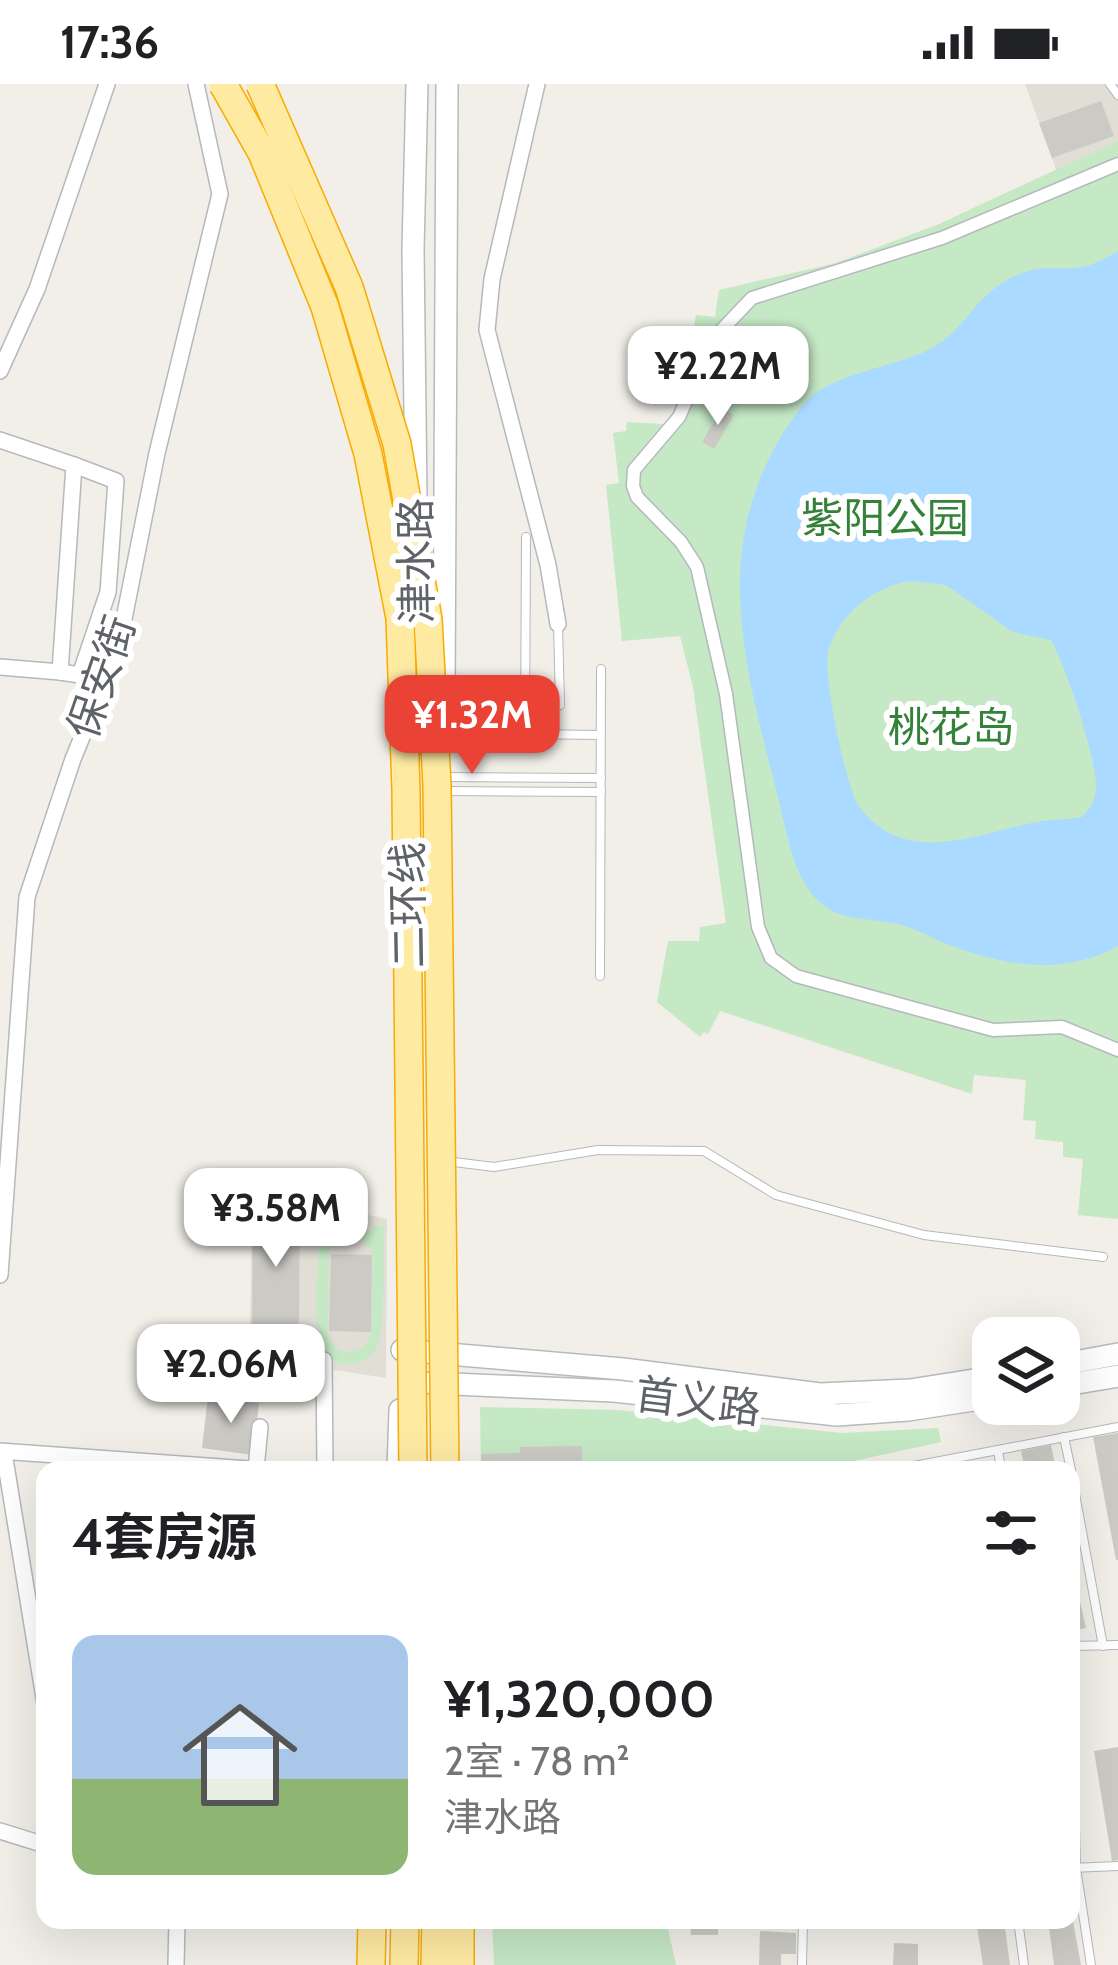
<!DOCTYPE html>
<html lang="zh">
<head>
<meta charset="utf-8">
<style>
	:root { --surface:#fff; --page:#f2f2f2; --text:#202124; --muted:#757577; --accent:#ea4335 }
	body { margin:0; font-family:Cabin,"Noto Sans SC",sans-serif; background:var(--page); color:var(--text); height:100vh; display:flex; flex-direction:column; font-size:45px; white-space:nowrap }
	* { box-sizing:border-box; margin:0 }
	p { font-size:39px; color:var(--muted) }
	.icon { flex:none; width:66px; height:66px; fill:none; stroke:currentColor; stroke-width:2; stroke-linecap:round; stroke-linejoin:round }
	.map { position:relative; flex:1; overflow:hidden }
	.drawer { position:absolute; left:36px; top:1377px; width:1044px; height:468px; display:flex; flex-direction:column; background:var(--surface); border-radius:24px; box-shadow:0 12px 48px #0002 }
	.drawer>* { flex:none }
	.tools { position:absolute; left:972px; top:1233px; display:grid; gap:24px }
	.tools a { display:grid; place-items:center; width:108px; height:108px; border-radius:24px; background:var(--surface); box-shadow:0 12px 48px #0002; font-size:60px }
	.price { position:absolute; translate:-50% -102px; padding:0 27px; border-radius:24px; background:#fff; color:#222; font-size:39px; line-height:78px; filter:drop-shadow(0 3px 6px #0008) }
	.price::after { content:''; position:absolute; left:50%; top:72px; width:36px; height:27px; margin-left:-18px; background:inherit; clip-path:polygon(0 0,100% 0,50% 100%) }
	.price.active { background:var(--accent); color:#fff }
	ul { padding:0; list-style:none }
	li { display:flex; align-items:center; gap:36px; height:300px; padding:0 36px }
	li span { display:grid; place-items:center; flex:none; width:336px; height:240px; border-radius:24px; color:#555 }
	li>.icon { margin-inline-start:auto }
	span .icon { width:144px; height:144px; fill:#fffc; stroke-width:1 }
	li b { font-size:51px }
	h2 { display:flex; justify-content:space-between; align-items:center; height:144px; padding:0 36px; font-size:51px }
	.status { display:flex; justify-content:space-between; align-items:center; height:84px; padding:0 60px; background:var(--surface); direction:ltr }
	.status svg { height:33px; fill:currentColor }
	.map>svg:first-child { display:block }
	.education { fill:#e1ded6 }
	.green { fill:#c5e8c5; fill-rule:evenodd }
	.water { fill:#aadaff; fill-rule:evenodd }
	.building { fill:#cccac5 }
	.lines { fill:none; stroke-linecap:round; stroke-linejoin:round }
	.service-casing { stroke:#b5b8bc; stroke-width:10 }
	.pedestrian-casing { stroke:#b5b8bc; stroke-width:15 }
	.minor-casing { stroke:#b5b8bc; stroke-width:18 }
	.secondary-casing { stroke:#b6babf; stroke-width:24 }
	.trunk-casing { stroke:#f9ab00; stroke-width:30 }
	.service { stroke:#fff; stroke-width:8 }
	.pedestrian { stroke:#fff; stroke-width:12 }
	.minor { stroke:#fff; stroke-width:15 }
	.secondary { stroke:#fff; stroke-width:21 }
	.trunk { stroke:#feeaa1; stroke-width:27 }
	.trunk-bridge-casing { stroke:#f9ab00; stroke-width:30; stroke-linecap:butt }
	.trunk-bridge { stroke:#feeaa1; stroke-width:27 }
	.labels { text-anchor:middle; stroke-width:12; stroke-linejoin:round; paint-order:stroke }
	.park-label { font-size:42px; fill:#348238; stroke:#fff }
	.street-label { font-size:42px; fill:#5f6368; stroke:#fff }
</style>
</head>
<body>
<div class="status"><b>17:36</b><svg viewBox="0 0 49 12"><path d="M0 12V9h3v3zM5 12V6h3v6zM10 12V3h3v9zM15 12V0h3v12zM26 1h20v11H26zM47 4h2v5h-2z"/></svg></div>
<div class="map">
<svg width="1118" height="1881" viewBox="0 0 1118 1881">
	<rect width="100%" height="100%" fill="#f1efe8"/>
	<g class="education">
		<polygon points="1025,0 1118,0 1118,57 1057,88"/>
		<polygon points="252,1107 387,1135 386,1294 276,1277 276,1258 250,1257"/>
	</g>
	<g class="green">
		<path d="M 1118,57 L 1118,1135 L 1078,1131 L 1083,1075 L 1063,1073 L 1063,1058 L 1035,1055 L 1036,1037 L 1023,1036 L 1026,996 L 974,991 L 972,1010 L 720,927 L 708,950 L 704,948 L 700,953 L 657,918 L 668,857 L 699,857 L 700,843 L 726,839 L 693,603 L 680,552 L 622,557 L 606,401 L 619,399 L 613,349 L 626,347 L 627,338 L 663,340 C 691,319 690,263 696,231 L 715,233 L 719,206 L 836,179 L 939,140 Z"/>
		<path d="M 345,1141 L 372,1148 L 373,1142 L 384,1142 C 383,1167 386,1245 377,1263 C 365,1287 325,1286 319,1259 C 315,1242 315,1170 323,1157 C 328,1148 336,1144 345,1141 ZM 344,1152 L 362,1155 L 373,1169 L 371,1250 C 366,1266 353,1272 337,1265 L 328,1253 L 329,1166 Z"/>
		<polygon points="480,1323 618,1326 842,1349 938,1344 941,1358 812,1386 481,1386"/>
		<polygon points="492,1836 666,1836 676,1881 494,1881"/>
	</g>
	<path class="water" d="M 1118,167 L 1118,862 C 1058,895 994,880 935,855 C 921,848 907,841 892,839 C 868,834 844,837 823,821 C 793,797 787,748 778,713 C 742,573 705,449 802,322 C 828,288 897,284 934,263 C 965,246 975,210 1015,192 C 1041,180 1051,186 1076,184 C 1091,183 1106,174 1118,167 ZM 911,497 L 946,501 L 1013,548 L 1051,556 C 1065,580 1099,680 1096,707 C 1094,718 1090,725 1082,733 C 1067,736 1052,735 1036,738 C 991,747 935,771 891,750 C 878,744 864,731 857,719 C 845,696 821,587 829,564 C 842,528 873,503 911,497 Z"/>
	<g class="building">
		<polygon points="1101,17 1114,52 1052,74 1039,39"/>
		<polygon points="749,277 760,284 740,318 729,312"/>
		<polygon points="722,324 734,331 714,365 702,358"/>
		<polygon points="253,1120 300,1120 299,1252 252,1252"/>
		<polygon points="331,1170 372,1171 371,1248 329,1247"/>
		<polygon points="201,1267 260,1275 256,1314 196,1307"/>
		<polygon points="208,1312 259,1319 253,1371 202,1364"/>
		<polygon points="1118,1349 1118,1476 1116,1476 1093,1353"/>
		<polygon points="1051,1361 1056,1386 1025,1386 1021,1367"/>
		<polygon points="582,1362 582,1386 482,1386 481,1370 520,1369 520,1363"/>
		<polygon points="1071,1478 1086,1544 1071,1547"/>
		<polygon points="1118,1663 1118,1776 1112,1777 1094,1667"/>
		<polygon points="1071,1827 1081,1881 1054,1881 1048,1836 1071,1836"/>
		<polygon points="690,1836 718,1836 718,1851 691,1851"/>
		<polygon points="976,1836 1004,1836 1010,1881 983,1881"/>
		<polygon points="760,1847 796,1849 796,1870 781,1870 781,1881 759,1881"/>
		<polygon points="894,1859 918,1860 918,1881 893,1881"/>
	</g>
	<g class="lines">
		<g class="service-casing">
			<g id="service">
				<polyline points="1110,0 1118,11"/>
				<polyline points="526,453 525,650 601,651"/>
				<polyline points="558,540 560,621"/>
				<polyline points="443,693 601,694"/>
				<polyline points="444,707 601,708"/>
				<polyline points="600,892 601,585"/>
				<polyline points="446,1077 494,1083 598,1066 704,1067 776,1111 924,1151 1103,1173"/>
				<polyline points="1064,1353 1071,1386"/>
				<polyline points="998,1366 1001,1386"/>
				<polyline points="893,1386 1118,1343"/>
				<polyline points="1071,1388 1103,1562"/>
				<polyline points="1071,1562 1118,1561"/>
				<polyline points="1071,1580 1076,1784 1091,1881"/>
				<polyline points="1071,1784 1118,1782"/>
				<polyline points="1018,1836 1024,1881"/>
				<polyline points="802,1881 803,1836"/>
			</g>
		</g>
		<g class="pedestrian-casing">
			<polyline id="pedestrian" points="1118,80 942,154 752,214 714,254 679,333 634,386 633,402 637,413 681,458 697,483 726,610 758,843 771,874 796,892 993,946 1062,943 1118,966"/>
		</g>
		<g class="minor-casing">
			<g id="minor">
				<polyline points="537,0 492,195 487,246 548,481 558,540"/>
				<polyline points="0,287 37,205 107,0"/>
				<polyline points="0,356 74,381 60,588 0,583"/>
				<polyline points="60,588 80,591 108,508 116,397 74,381"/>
				<polyline points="0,1191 27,813 73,675 118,565 157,369 220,110 196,0"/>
				<polyline points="324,1276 325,1386"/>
				<polyline points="0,1367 263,1386"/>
				<polyline points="0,1372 5,1375 45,1620"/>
				<polyline points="256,1385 260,1343"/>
				<polyline points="0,1747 45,1761"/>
				<polyline points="176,1881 177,1836"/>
			</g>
		</g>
		<g class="secondary-casing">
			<g id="secondary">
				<polyline points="416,413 413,166 417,0"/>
				<polyline points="444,611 447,0"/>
				<polyline points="417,659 417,565"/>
				<polyline points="402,1266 623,1285 820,1310 910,1306 993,1293"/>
				<polyline points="1059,1281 1118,1270"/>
				<polyline points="431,1299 614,1307 837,1331 908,1326 993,1313"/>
				<polyline points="1059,1302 1118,1292"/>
				<polyline points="398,1386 400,1326"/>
			</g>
		</g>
		<g class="trunk-casing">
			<g id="trunk">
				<polyline points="371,1881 372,1836"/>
				<polyline points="404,1881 405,1836"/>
				<polyline points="435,1881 436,1836"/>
				<polyline points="460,1881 460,1836"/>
			</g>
		</g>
		<use href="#service" class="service"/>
		<use href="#pedestrian" class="pedestrian"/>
		<use href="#minor" class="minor"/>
		<use href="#secondary" class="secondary"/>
		<use href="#trunk" class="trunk"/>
		<g class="trunk-bridge-casing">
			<g id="trunk-bridge">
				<polyline points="223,0 262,69 325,223 368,370 400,534 406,706 413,1386"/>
				<polyline points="260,0 349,203 397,360 428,535 437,701 445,1386"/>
			</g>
		</g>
		<use href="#trunk-bridge" class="trunk-bridge"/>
	</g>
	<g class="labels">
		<g class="park-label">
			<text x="885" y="449">紫阳公园</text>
			<text x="951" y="658">桃花岛</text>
		</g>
		<g class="street-label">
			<text transform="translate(416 477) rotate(-91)" y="15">津水路</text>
			<text transform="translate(101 593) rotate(-71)" y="15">保安街</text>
			<text transform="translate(408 821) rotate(-91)" y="15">二环线</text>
			<text transform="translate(698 1317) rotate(7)" y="15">首义路</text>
		</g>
	</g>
</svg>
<div class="tools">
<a><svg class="icon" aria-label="layers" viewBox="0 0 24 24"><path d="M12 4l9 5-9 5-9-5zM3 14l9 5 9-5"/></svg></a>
</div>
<b class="price" style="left:718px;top:344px">¥2.22M</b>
<b class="price active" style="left:472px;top:693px">¥1.32M</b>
<b class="price" style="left:276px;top:1186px">¥3.58M</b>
<b class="price" style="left:231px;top:1342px">¥2.06M</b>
<section class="drawer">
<h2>4套房源<svg class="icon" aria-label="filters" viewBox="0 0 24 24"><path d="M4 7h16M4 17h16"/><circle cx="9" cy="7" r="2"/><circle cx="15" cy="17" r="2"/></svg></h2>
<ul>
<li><span style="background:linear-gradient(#a9c7e8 60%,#8fb573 0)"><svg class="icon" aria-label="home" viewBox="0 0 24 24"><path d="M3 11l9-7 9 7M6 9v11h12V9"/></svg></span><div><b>¥1,320,000</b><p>2室 · 78 m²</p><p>津水路</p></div></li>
</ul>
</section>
</div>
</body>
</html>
